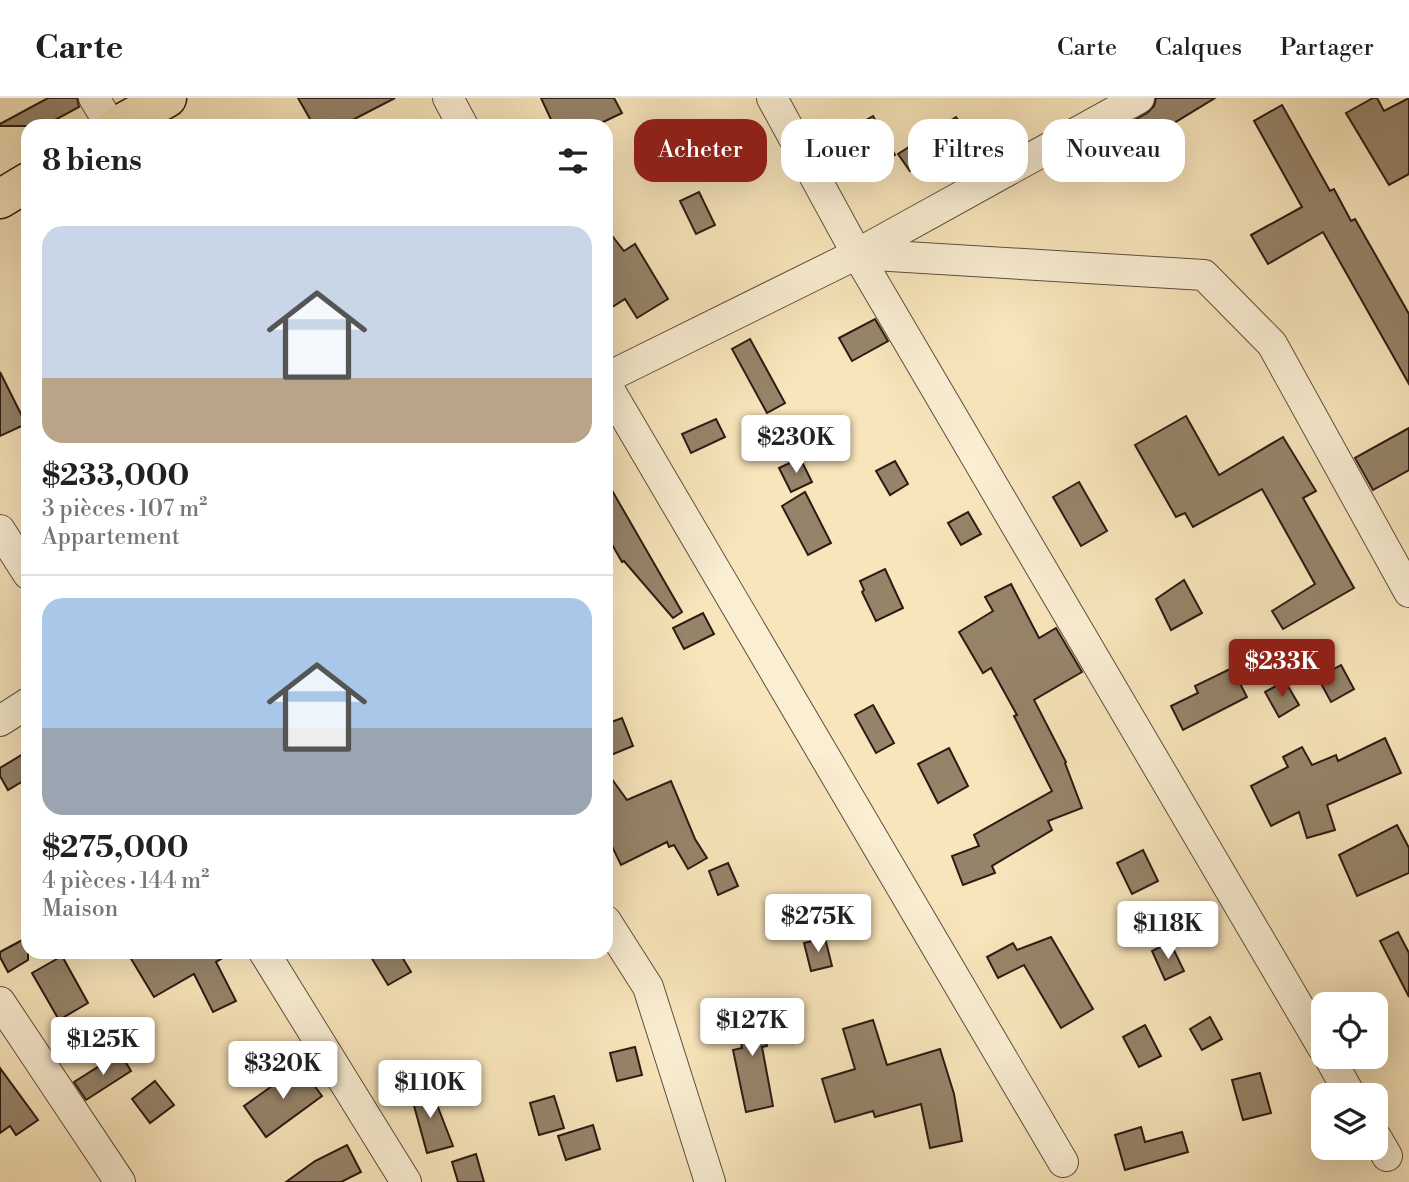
<!DOCTYPE html>
<html lang="fr">
<head>
<meta charset="utf-8">
<style>
	:root { --surface:#fff; --page:#f2f2f2; --text:#202124; --muted:#757577; --line:#e0e0e0; --accent:#8f2418 }
	body { margin:0; font-family:"Libre Bodoni",serif; background:var(--page); color:var(--text); height:100vh; display:flex; flex-direction:column; font-size:26px; white-space:nowrap }
	* { box-sizing:border-box; margin:0 }
	p { font-size:23px; color:var(--muted) }
	.icon { flex:none; width:38px; height:38px; fill:none; stroke:currentColor; stroke-width:2; stroke-linecap:round; stroke-linejoin:round }
	.map { position:relative; flex:1; overflow:hidden }
	.sheet { position:absolute; left:21px; top:21px; width:592px; height:840px; display:flex; flex-direction:column; background:var(--surface); border-radius:21px; box-shadow:0 7px 28px #0002 }
	.sheet>* { flex:none }
	.guide { position:absolute; left:634px; top:21px; width:665px; height:63px; display:flex; gap:14px }
	.fabs { position:absolute; left:1311px; top:894px; display:grid; gap:14px }
	.fabs a { display:grid; place-items:center; width:77px; height:77px; border-radius:14px; background:var(--surface); box-shadow:0 7px 28px #0002; font-size:35px }
	.price { position:absolute; translate:-50% -60px; padding:0 16px; border-radius:7px; background:#fff; color:#222; font-size:23px; line-height:46px; filter:drop-shadow(0 2px 4px #0008) }
	.price::after { content:''; position:absolute; left:50%; top:42px; width:21px; height:16px; margin-left:-10px; background:inherit; clip-path:polygon(0 0,100% 0,50% 100%) }
	.price.active { background:var(--accent); color:#fff }
	ul { padding:0; list-style:none }
	li { display:grid; align-content:center; gap:14px; height:371px; padding:0 21px }
	li+li { border-top:2px solid var(--line) }
	li span { display:grid; place-items:center; height:217px; border-radius:21px; color:#555 }
	li>.icon { margin-inline-start:auto }
	span .icon { width:126px; height:126px; fill:#fffc; stroke-width:1 }
	li b { font-size:30px }
	h2 { display:flex; justify-content:space-between; align-items:center; height:84px; padding:0 21px; font-size:30px }
	.pill { padding:0 24px; border-radius:21px; background:var(--surface); box-shadow:0 7px 28px #0002; font-size:24px; line-height:63px }
	.pill.active { background:var(--accent); color:#fff }
	header { display:flex; align-items:center; gap:42px; box-sizing:border-box; height:98px; padding:0 35px; background:var(--surface); border-bottom:2px solid var(--line) }
	header strong { font-size:33px }
	nav { display:flex; gap:38px; margin-inline-start:auto; font-size:24px }
	.map>svg:first-child { display:block }
	.building { fill:#96846a; stroke:#2c1b13; stroke-width:2 }
	.lines { fill:none; stroke-linecap:round; stroke-linejoin:round }
	.minor-casing { stroke:#5f4e3d; stroke-width:32 }
	.highway-casing { stroke:#2c1b13; stroke-width:41 }
	.minor { stroke:#faeed3; stroke-width:30 }
	.highway { stroke:#f8e5bb; stroke-width:38 }
</style>
</head>
<body>
<header>
<strong>Carte</strong>
<nav><a>Carte</a><a>Calques</a><a>Partager</a></nav>
</header>
<div class="map">
<svg width="1409" height="1084" viewBox="0 0 1409 1084">
	<rect width="100%" height="100%" fill="#f8e5bb"/>
	<filter id="stains"><feTurbulence type="fractalNoise" baseFrequency=".00286" numOctaves="4"/><feColorMatrix values="0 0 0 0 .2 0 0 0 0 .09 0 0 0 0 .02 0 0 0 .5 -.17"/></filter>
	<radialGradient id="worn" r=".72"><stop offset=".6" stop-color="#630" stop-opacity="0"/><stop offset="1" stop-color="#630" stop-opacity=".3"/></radialGradient>
	<g class="building">
		<polygon points="48,0 77,0 79,9 44,28 0,28 0,26"/>
		<polygon points="298,0 395,0 341,28 314,28"/>
		<polygon points="541,0 614,0 622,15 595,28 554,28"/>
		<polygon points="1156,0 1215,0 1092,75 1079,53 1147,15 1154,8"/>
		<polygon points="1373,0 1377,0 1384,13 1409,0 1409,76 1389,87 1346,15"/>
		<polygon points="1282,7 1330,93 1334,91 1351,123 1355,121 1409,216 1409,286 1323,134 1268,166 1251,137 1302,109 1254,23"/>
		<polygon points="873,18 895,57 860,77 838,38"/>
		<polygon points="956,19 966,34 952,44 959,59 928,76 923,64 910,73 898,56"/>
		<polygon points="699,94 715,127 696,136 680,103"/>
		<polygon points="606,130 624,153 635,146 668,201 637,220 625,201 606,213"/>
		<polygon points="875,221 888,243 852,263 839,240"/>
		<polygon points="750,241 785,305 767,315 732,251"/>
		<polygon points="0,274 26,326 0,338"/>
		<polygon points="1186,318 1219,377 1283,339 1316,393 1303,400 1354,490 1283,531 1272,513 1315,486 1262,391 1193,429 1185,415 1176,419 1135,347"/>
		<polygon points="716,321 725,339 691,355 682,336"/>
		<polygon points="1409,330 1409,372 1373,392 1355,360"/>
		<polygon points="800,360 812,384 791,394 779,370"/>
		<polygon points="895,363 908,386 890,397 876,373"/>
		<polygon points="606,382 682,514 673,520 624,463 622,464 606,436"/>
		<polygon points="1079,384 1107,433 1081,448 1053,399"/>
		<polygon points="805,394 831,445 808,457 782,408"/>
		<polygon points="968,414 981,436 961,447 948,425"/>
		<polygon points="885,471 903,510 876,523 862,494 864,492 860,483"/>
		<polygon points="1184,482 1202,515 1171,532 1156,501"/>
		<polygon points="1011,486 1039,540 1056,530 1082,574 1034,602 1066,664 1065,665 1082,710 1048,723 1052,732 992,768 995,775 963,787 952,758 979,748 974,737 1052,693 1014,618 1017,617 991,570 983,575 959,534 993,513 985,499"/>
		<polygon points="703,515 714,536 684,551 673,530"/>
		<polygon points="1341,567 1354,591 1331,604 1318,580"/>
		<polygon points="1232,570 1247,599 1183,632 1171,608 1198,595 1195,588"/>
		<polygon points="1285,583 1299,607 1279,619 1265,594"/>
		<polygon points="873,607 894,645 876,655 855,617"/>
		<polygon points="622,620 633,648 606,659 606,626"/>
		<polygon points="1385,640 1401,675 1327,707 1335,732 1307,740 1299,714 1271,728 1251,688 1288,669 1283,659 1302,649 1312,667 1336,657 1338,663"/>
		<polygon points="949,650 968,688 938,705 918,666"/>
		<polygon points="28,653 28,680 8,692 0,678 0,670"/>
		<polygon points="606,673 627,702 671,683 695,741 707,760 688,771 674,747 669,749 667,744 621,767 606,736"/>
		<polygon points="1397,727 1409,750 1409,775 1357,798 1339,757"/>
		<polygon points="1143,752 1158,783 1132,796 1117,765"/>
		<polygon points="728,765 738,788 718,797 709,773"/>
		<polygon points="1398,834 1409,855 1409,899 1380,843"/>
		<polygon points="28,839 28,862 8,874 0,859 0,854"/>
		<polygon points="1051,839 1093,911 1061,930 1024,867 998,880 987,859 1013,845 1017,852"/>
		<polygon points="825,840 832,868 811,873 804,845"/>
		<polygon points="1170,844 1184,873 1165,882 1152,853"/>
		<polygon points="127,854 233,854 216,864 236,903 213,914 194,876 154,899"/>
		<polygon points="368,854 399,854 411,874 388,887"/>
		<polygon points="62,858 88,905 59,922 32,875"/>
		<polygon points="760,904 767,948 762,949 773,1008 746,1014 733,952 742,950 735,908"/>
		<polygon points="1210,919 1222,941 1202,952 1190,931"/>
		<polygon points="873,922 887,967 940,951 954,996 962,1043 930,1050 921,1006 875,1019 873,1013 835,1024 822,981 855,971 843,931"/>
		<polygon points="1145,927 1161,958 1139,969 1123,939"/>
		<polygon points="635,949 642,977 617,983 610,955"/>
		<polygon points="120,955 131,973 86,1002 74,984"/>
		<polygon points="300,968 322,998 266,1039 244,1008"/>
		<polygon points="0,970 38,1022 16,1037 10,1028 0,1035"/>
		<polygon points="1260,975 1271,1015 1243,1022 1232,982"/>
		<polygon points="155,983 174,1007 150,1025 132,1001"/>
		<polygon points="429,986 453,1048 427,1055 410,993"/>
		<polygon points="554,998 564,1030 539,1037 530,1005"/>
		<polygon points="593,1027 600,1051 566,1062 558,1038"/>
		<polygon points="1141,1029 1145,1044 1182,1034 1188,1054 1125,1072 1115,1037"/>
		<polygon points="347,1047 361,1074 341,1084 286,1084 315,1063"/>
		<polygon points="476,1056 484,1084 458,1084 452,1064"/>
	</g>
	<g class="lines">
		<g class="minor-casing">
			<g id="minor">
				<polyline points="94,0 111,28"/>
				<polyline points="448,0 463,28"/>
				<polyline points="772,0 857,156 1323,950"/>
				<polyline points="857,156 1204,177 1272,246 1409,494"/>
				<polyline points="606,280 857,156 1139,0"/>
				<polyline points="606,286 1063,1064"/>
				<polyline points="0,432 28,476"/>
				<polyline points="0,623 28,605"/>
				<polyline points="606,823 648,889 710,1084"/>
				<polyline points="264,854 406,1084"/>
				<polyline points="0,904 120,1084"/>
				<polyline points="1329,959 1351,998"/>
				<polyline points="1376,1039 1387,1058"/>
			</g>
		</g>
		<g class="highway-casing">
			<g id="highway">
				<polyline points="117,28 167,0"/>
				<polyline points="0,101 28,84"/>
			</g>
		</g>
		<use href="#minor" class="minor"/>
		<use href="#highway" class="highway"/>
	</g>
	<rect width="100%" height="100%" filter="url(#stains)"/>
	<rect width="100%" height="100%" fill="url(#worn)"/>
</svg>
<div class="fabs">
<a><svg class="icon" aria-label="locate" viewBox="0 0 24 24"><circle cx="12" cy="12" r="6"/><path d="M12 2v4M12 18v4M2 12h4M18 12h4"/></svg></a>
<a><svg class="icon" aria-label="layers" viewBox="0 0 24 24"><path d="M12 4l9 5-9 5-9-5zM3 14l9 5 9-5"/></svg></a>
</div>
<b class="price" style="left:796px;top:377px">$230K</b>
<b class="price active" style="left:1282px;top:601px">$233K</b>
<b class="price" style="left:818px;top:856px">$275K</b>
<b class="price" style="left:1168px;top:863px">$118K</b>
<b class="price" style="left:752px;top:960px">$127K</b>
<b class="price" style="left:103px;top:979px">$125K</b>
<b class="price" style="left:283px;top:1003px">$320K</b>
<b class="price" style="left:430px;top:1022px">$110K</b>
<div class="guide">
<a class="pill active">Acheter</a>
<a class="pill">Louer</a>
<a class="pill">Filtres</a>
<a class="pill">Nouveau</a>
</div>
<section class="sheet">
<h2>8 biens<svg class="icon" aria-label="filters" viewBox="0 0 24 24"><path d="M4 7h16M4 17h16"/><circle cx="9" cy="7" r="2"/><circle cx="15" cy="17" r="2"/></svg></h2>
<ul>
<li><span style="background:linear-gradient(#c9d6e8 70%,#b9a48a 0)"><svg class="icon" aria-label="home" viewBox="0 0 24 24"><path d="M3 11l9-7 9 7M6 9v11h12V9"/></svg></span><div><b>$233,000</b><p>3 pièces · 107 m²</p><p>Appartement</p></div></li>
<li><span style="background:linear-gradient(#a9c7e8 60%,#9aa5b1 0)"><svg class="icon" aria-label="home" viewBox="0 0 24 24"><path d="M3 11l9-7 9 7M6 9v11h12V9"/></svg></span><div><b>$275,000</b><p>4 pièces · 144 m²</p><p>Maison</p></div></li>
</ul>
</section>
</div>
</body>
</html>
